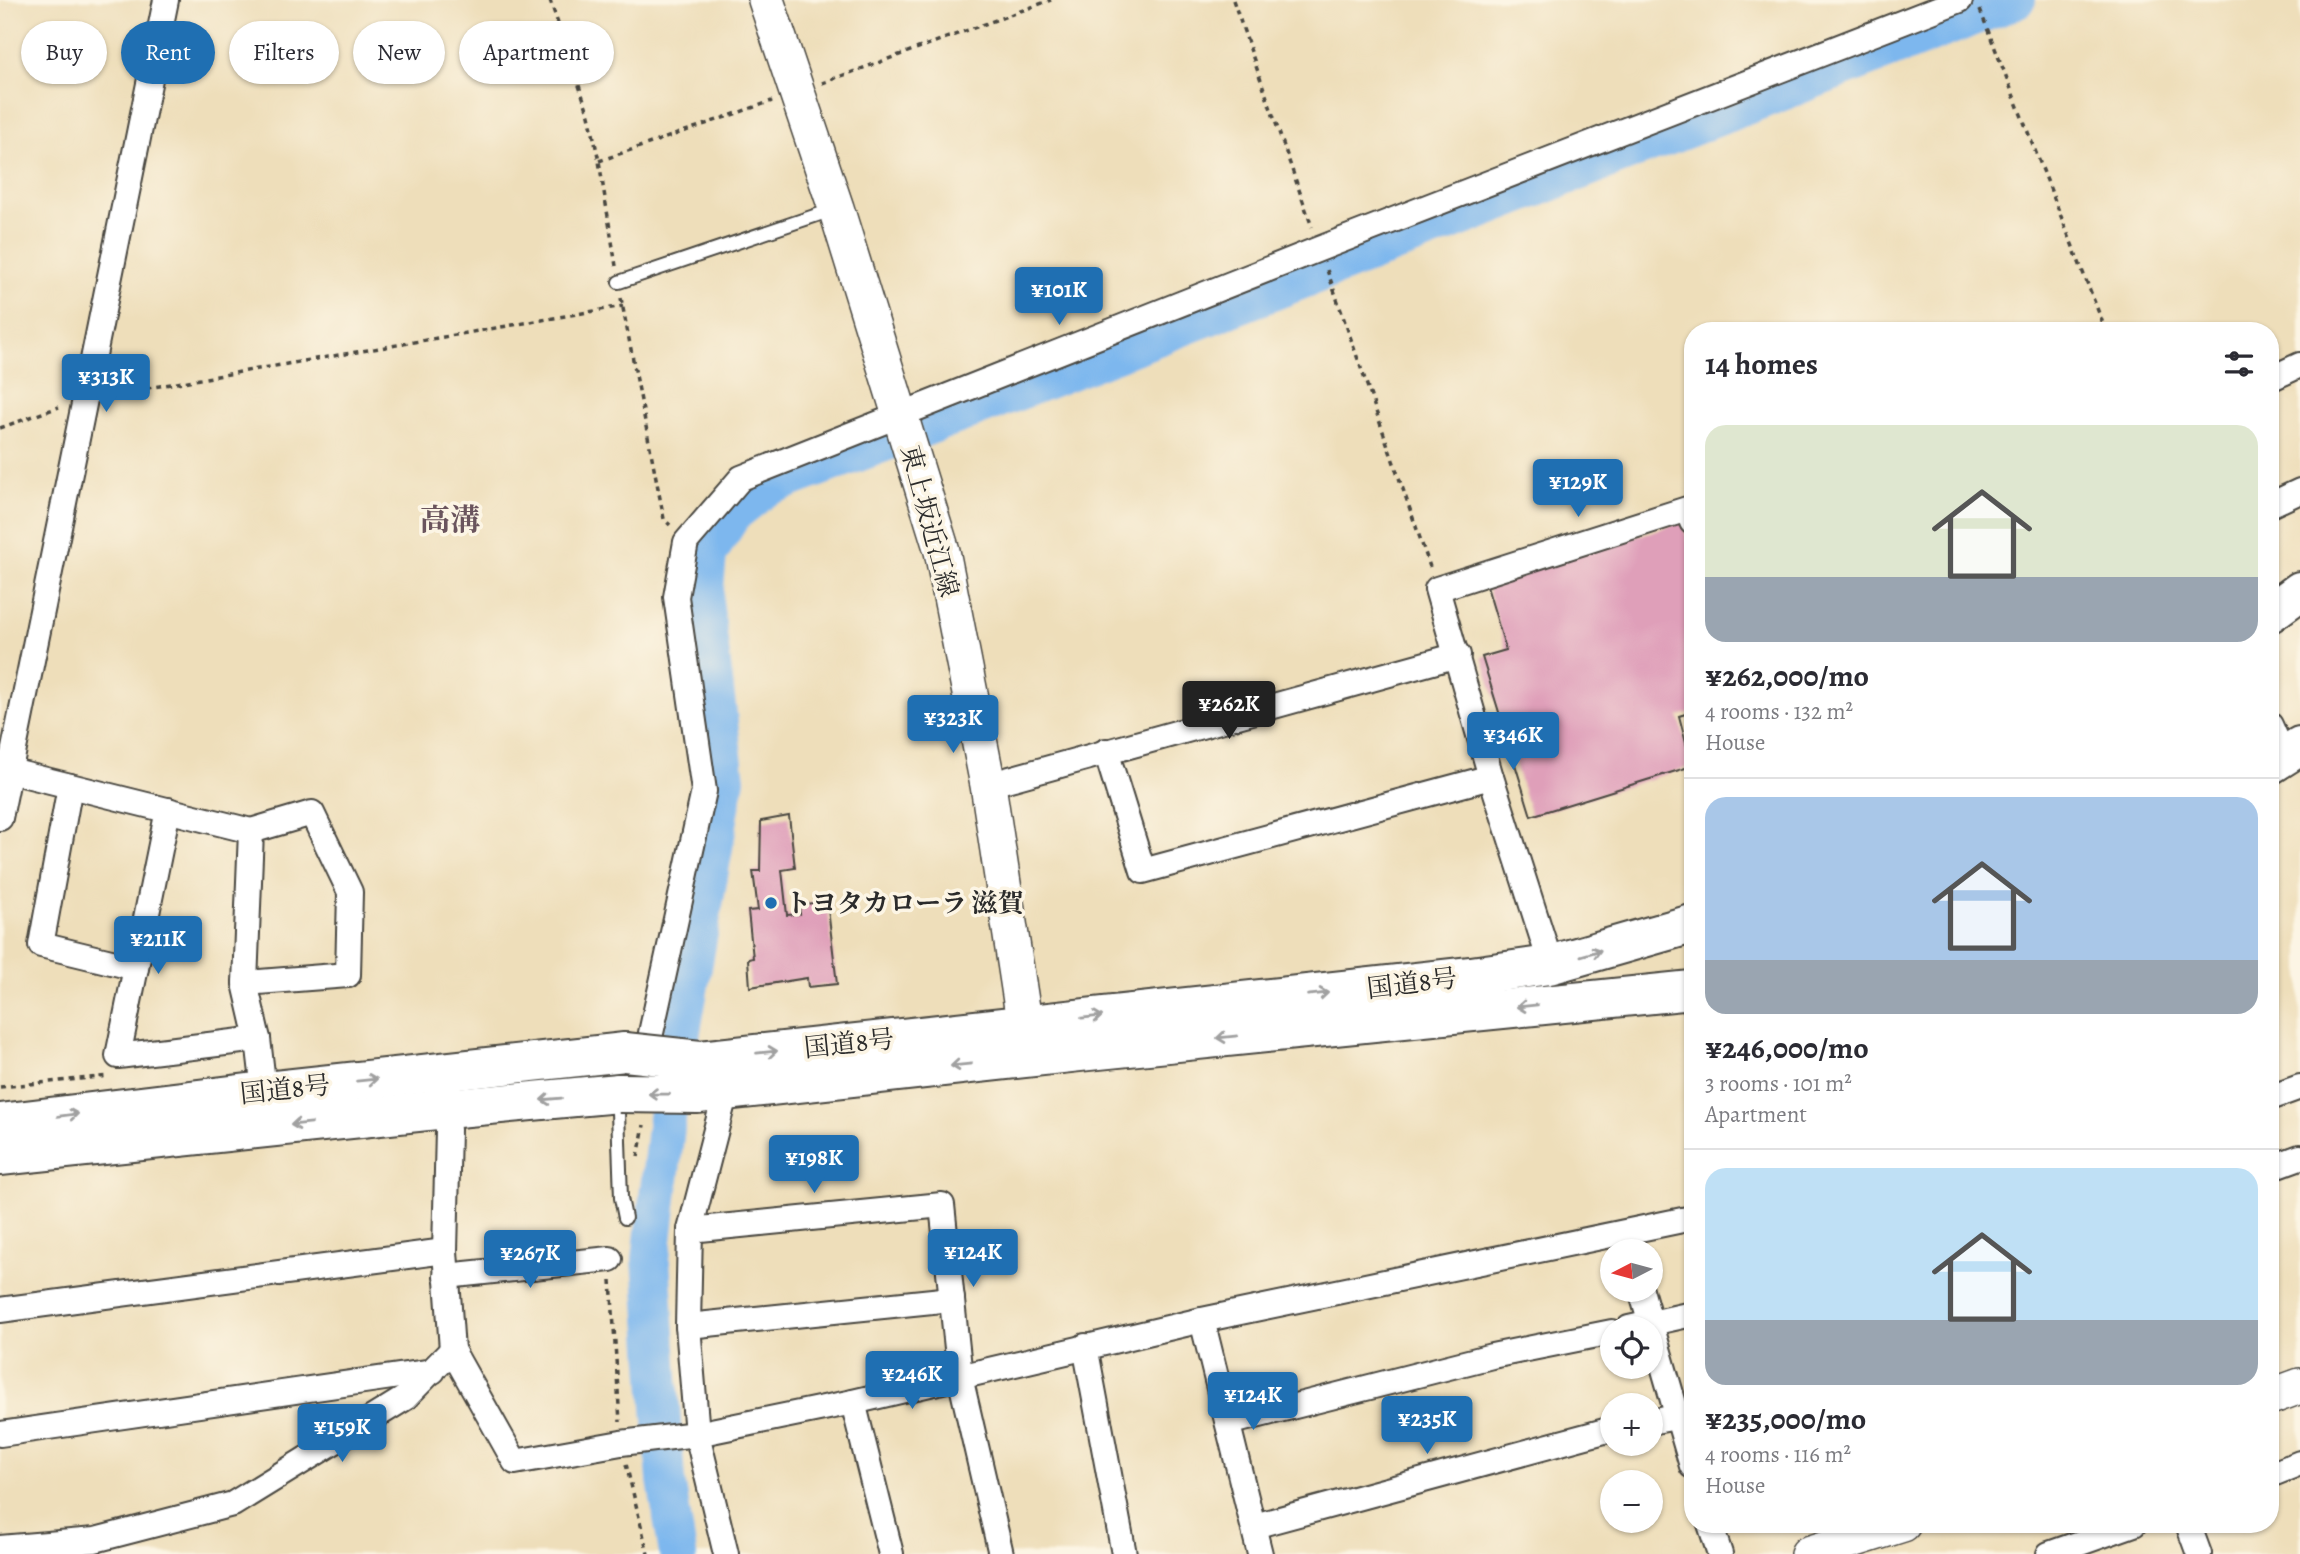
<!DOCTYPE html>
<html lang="en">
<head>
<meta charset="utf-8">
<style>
	:root { --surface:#fff; --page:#f7f7f7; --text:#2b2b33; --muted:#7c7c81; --line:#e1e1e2; --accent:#1f6fb2 }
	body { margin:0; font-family:Alegreya,"Noto Serif JP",serif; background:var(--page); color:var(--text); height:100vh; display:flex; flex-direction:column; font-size:26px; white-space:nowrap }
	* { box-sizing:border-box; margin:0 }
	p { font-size:23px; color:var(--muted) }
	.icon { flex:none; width:38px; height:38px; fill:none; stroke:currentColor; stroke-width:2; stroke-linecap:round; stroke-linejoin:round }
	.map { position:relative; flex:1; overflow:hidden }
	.panel { position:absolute; left:1684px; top:322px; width:595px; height:1211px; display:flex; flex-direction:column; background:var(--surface); border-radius:28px; box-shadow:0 2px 5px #0004 }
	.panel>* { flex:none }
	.hud { position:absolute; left:21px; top:21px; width:665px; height:63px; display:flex; gap:14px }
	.needle { width:46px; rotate:264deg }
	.buttons { position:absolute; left:1600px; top:1239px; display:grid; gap:14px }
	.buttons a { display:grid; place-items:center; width:63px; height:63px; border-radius:50%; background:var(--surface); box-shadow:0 2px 5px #0004; font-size:35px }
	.price { position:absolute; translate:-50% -60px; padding:0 16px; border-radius:7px; background:var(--accent); color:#fff; font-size:23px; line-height:46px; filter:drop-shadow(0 2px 4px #0008) }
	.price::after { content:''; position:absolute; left:50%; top:42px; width:21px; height:16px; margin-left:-10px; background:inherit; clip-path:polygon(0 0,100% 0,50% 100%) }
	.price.active { background:#222; color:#fff }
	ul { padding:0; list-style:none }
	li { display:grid; align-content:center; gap:14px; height:371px; padding:0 21px }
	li+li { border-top:2px solid var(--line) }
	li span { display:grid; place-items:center; height:217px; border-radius:21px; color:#555 }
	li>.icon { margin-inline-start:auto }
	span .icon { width:126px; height:126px; fill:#fffc; stroke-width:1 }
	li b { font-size:30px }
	h2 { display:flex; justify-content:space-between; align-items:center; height:84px; padding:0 21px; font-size:30px }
	.pill { padding:0 24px; border-radius:32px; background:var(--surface); box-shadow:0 2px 5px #0004; font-size:24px; line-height:63px }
	.pill.active { background:var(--accent); color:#fff }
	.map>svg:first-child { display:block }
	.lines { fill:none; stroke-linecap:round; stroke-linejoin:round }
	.river { stroke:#7db7ee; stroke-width:38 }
	.building { fill:#df9fb9 }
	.lane-casing { stroke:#484640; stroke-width:16 }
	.street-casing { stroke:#484640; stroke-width:28 }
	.secondary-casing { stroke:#484640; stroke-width:38 }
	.highway-casing { stroke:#484640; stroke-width:42 }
	.path { stroke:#484640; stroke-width:3.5; stroke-dasharray:5 5; stroke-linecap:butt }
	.lane { stroke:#fff; stroke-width:12 }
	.street { stroke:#fff; stroke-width:24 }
	.secondary { stroke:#fff; stroke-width:35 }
	.highway { stroke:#fff; stroke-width:38 }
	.highway-bridge-casing { stroke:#484640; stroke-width:42; stroke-linecap:butt }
	.highway-bridge { stroke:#fff; stroke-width:38 }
	.oneway { stroke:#a0a0a0 }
	.poi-dot { fill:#1f6fb2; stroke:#fcf5e5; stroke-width:2.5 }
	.labels { text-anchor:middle; stroke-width:7; stroke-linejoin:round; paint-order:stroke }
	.street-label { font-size:26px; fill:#2b2b2b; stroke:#fcf5e5 }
	.poi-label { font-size:26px; font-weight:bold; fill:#2b2b2b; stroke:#fcf5e5; text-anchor:start }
	.quarter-label { font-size:30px; font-weight:bold; fill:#6a545d; stroke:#fcf5e5 }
</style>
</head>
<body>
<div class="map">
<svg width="2300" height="1554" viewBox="0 0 2300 1554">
	<rect width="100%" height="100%" fill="#fcf5e5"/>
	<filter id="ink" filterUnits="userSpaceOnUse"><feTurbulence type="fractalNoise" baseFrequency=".0143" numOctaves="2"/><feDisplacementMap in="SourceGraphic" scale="14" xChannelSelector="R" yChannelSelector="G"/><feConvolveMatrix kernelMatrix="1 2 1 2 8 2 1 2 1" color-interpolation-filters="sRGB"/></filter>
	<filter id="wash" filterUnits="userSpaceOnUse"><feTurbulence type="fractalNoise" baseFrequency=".00686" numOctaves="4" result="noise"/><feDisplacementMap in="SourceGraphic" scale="28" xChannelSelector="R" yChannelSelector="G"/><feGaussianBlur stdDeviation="1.57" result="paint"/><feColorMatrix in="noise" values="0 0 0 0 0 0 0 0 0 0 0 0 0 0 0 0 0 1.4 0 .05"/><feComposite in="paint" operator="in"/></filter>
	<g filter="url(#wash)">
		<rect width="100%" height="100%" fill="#eedeba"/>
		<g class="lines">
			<polyline class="river" points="678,1554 666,1480 651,1259 668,1110 726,779 704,601 708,554 733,514 766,488 966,412 2017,0"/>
		</g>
		<g id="blocks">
			<g class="building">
				<polygon points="1682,522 1692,554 1692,712 1679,716 1692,766 1531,816 1482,657 1506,650 1486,583"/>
				<polygon points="789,816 795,868 782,870 787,915 800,914 799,905 827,901 837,984 808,987 807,978 750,987 748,959 753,958 748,911 758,910 753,871 760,871 761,821"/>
			</g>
		</g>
	</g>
	<g filter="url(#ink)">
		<use href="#blocks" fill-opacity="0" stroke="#484640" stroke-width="2"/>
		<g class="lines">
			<g class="lane-casing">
				<g id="lane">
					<polyline points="619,282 835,209"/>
					<polyline points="618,1112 621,1198 625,1218"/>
				</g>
			</g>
			<g class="street-casing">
				<g id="street">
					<polyline points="2270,379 2300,365"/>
					<polyline points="2270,505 2300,491"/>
					<polyline points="2270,725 2284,756"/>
					<polyline points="1106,751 1143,871 1491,777"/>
					<polyline points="10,771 251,831 312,813 350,892 348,975 245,983"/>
					<polyline points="988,785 1458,655"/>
					<polyline points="70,786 41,945 136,968"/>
					<polyline points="168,810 118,1056 258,1039"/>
					<polyline points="0,818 166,0"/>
					<polyline points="251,831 245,983 258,1039 264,1091"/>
					<polyline points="1549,965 1545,946 1491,777 1437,589 1687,509 1692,522"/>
					<polyline points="651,1033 704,791 676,597 686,542 741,478 1319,249 1960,0"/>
					<polyline points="444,1095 448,1130 445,1251"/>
					<polyline points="2270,1098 2300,1087"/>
					<polyline points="2270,1168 2300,1157"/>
					<polyline points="690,1230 942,1205 960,1377 1001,1554"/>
					<polyline points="446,1276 610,1259"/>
					<polyline points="1641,1290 1692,1466"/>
					<polyline points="0,1310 445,1251 452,1350"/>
					<polyline points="1202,1320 1260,1554"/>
					<polyline points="688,1326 952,1299"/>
					<polyline points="1629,1328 1692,1314"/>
					<polyline points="1085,1346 1124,1554"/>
					<polyline points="853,1402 891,1554"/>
					<polyline points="1650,1422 1692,1414"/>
					<polyline points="1228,1423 1492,1356 1612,1332"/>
					<polyline points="0,1434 433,1371"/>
					<polyline points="2270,1475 2300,1463"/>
					<polyline points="1710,1524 1720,1554"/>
					<polyline points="2188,1524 2199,1554"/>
					<polyline points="1254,1526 1612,1429"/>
					<polyline points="0,1548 95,1540 233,1504 405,1398 452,1350 515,1462 621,1443 697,1434 853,1402 1202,1320 1692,1218"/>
					<polyline points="726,1554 697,1434 688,1326 690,1230 726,1091"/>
					<polyline points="2049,1554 2134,1524"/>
				</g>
			</g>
			<g class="secondary-casing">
				<g id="secondary">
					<polyline points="766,0 836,208 942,551 988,785 1029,1054"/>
					<polyline points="2270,1397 2300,1386"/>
					<polyline points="1808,1554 1903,1524"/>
				</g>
			</g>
			<g class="highway-casing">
				<g id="highway">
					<polyline points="2270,613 2300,591"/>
					<polyline points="2270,765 2300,746"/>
					<polyline points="700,1060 1471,976 1549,965 1692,924"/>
					<polyline points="698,1094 1089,1051 1692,990"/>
					<polyline points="0,1123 264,1091 625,1052"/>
					<polyline points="0,1156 446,1109 619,1093"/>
				</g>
			</g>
			<g class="path">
				<polyline points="550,0 589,115 599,161 616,266"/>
				<polyline points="1233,0 1312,227"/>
				<polyline points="1980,10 2106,331"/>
				<polyline points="822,83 1051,0"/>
				<polyline points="599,161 772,101"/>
				<polyline points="1327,270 1430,567"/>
				<polyline points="621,298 664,519 670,525"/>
				<polyline points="107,395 623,306"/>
				<polyline points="0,428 59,407"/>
				<polyline points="0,1087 109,1076"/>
				<polyline points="638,1157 644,1125"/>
				<polyline points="611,1280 620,1422"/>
				<polyline points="626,1464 648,1554"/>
			</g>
			<use href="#lane" class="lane"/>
			<use href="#street" class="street"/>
			<use href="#secondary" class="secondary"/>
			<use href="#highway" class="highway"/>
			<g class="highway-bridge-casing">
				<g id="highway-bridge">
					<polyline points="625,1052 700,1060"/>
					<polyline points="619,1093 698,1094"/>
				</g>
			</g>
			<use href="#highway-bridge" class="highway-bridge"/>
		</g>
		<defs><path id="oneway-shaft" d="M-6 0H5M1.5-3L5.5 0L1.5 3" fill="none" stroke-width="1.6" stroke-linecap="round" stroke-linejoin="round" transform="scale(1.75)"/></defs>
		<g class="oneway">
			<use href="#oneway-shaft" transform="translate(1591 953) rotate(-16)"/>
			<use href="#oneway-shaft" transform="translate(1318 994) rotate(-6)"/>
			<use href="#oneway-shaft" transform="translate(1527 1006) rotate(174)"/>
			<use href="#oneway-shaft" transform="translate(1092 1017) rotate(-6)"/>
			<use href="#oneway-shaft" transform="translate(1227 1037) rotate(174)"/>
			<use href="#oneway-shaft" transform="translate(767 1052) rotate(-6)"/>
			<use href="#oneway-shaft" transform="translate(961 1065) rotate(174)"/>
			<use href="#oneway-shaft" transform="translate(367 1080) rotate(-6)"/>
			<use href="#oneway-shaft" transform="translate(659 1094) rotate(-179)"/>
			<use href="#oneway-shaft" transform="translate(551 1099) rotate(175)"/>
			<use href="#oneway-shaft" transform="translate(68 1115) rotate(-7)"/>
			<use href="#oneway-shaft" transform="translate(301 1124) rotate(174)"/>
		</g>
	</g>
	<circle class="poi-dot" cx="771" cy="903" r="7"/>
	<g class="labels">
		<g class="street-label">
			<text transform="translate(930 521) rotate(75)" y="9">東上坂近江線</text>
			<text transform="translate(1412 983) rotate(-7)" y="9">国道8号</text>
			<text transform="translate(849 1043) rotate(-6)" y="9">国道8号</text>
			<text transform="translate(285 1089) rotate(-6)" y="9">国道8号</text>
		</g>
		<g class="poi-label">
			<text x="785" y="912">トヨタカローラ 滋賀</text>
		</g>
		<g class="quarter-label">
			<text x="450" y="530">高溝</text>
		</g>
	</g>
</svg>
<div class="buttons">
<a><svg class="needle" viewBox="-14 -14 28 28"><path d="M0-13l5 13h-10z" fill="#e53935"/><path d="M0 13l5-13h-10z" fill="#7c7c81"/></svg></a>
<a><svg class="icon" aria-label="locate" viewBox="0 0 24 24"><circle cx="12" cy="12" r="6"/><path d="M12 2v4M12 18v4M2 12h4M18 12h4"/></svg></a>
<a>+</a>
<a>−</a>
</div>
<b class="price" style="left:1059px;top:327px">¥101K</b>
<b class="price" style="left:106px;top:414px">¥313K</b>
<b class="price" style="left:1578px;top:519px">¥129K</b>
<b class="price active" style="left:1229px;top:741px">¥262K</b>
<b class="price" style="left:953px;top:755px">¥323K</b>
<b class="price" style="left:1513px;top:772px">¥346K</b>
<b class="price" style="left:158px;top:976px">¥211K</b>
<b class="price" style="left:814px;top:1195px">¥198K</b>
<b class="price" style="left:973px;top:1289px">¥124K</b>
<b class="price" style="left:530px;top:1290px">¥267K</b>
<b class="price" style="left:912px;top:1411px">¥246K</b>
<b class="price" style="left:1253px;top:1432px">¥124K</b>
<b class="price" style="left:1427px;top:1456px">¥235K</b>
<b class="price" style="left:342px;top:1464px">¥159K</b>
<div class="hud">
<a class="pill">Buy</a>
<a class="pill active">Rent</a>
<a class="pill">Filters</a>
<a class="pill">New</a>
<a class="pill">Apartment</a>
</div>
<section class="panel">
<h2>14 homes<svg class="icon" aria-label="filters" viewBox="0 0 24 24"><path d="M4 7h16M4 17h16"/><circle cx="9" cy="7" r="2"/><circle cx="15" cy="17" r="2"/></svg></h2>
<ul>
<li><span style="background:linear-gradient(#dfe7d0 70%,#9aa5b1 0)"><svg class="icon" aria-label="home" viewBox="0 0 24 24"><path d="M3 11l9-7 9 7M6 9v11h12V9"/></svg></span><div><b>¥262,000/mo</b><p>4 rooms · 132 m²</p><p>House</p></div></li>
<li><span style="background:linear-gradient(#a9c7e8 75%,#9aa5b1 0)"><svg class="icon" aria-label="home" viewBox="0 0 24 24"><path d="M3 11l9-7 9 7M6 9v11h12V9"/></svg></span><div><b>¥246,000/mo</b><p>3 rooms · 101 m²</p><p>Apartment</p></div></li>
<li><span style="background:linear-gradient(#bfe0f5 70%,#9aa5b1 0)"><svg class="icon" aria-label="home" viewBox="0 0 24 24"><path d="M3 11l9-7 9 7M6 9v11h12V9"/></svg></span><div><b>¥235,000/mo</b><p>4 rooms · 116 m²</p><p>House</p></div></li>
</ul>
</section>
</div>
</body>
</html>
